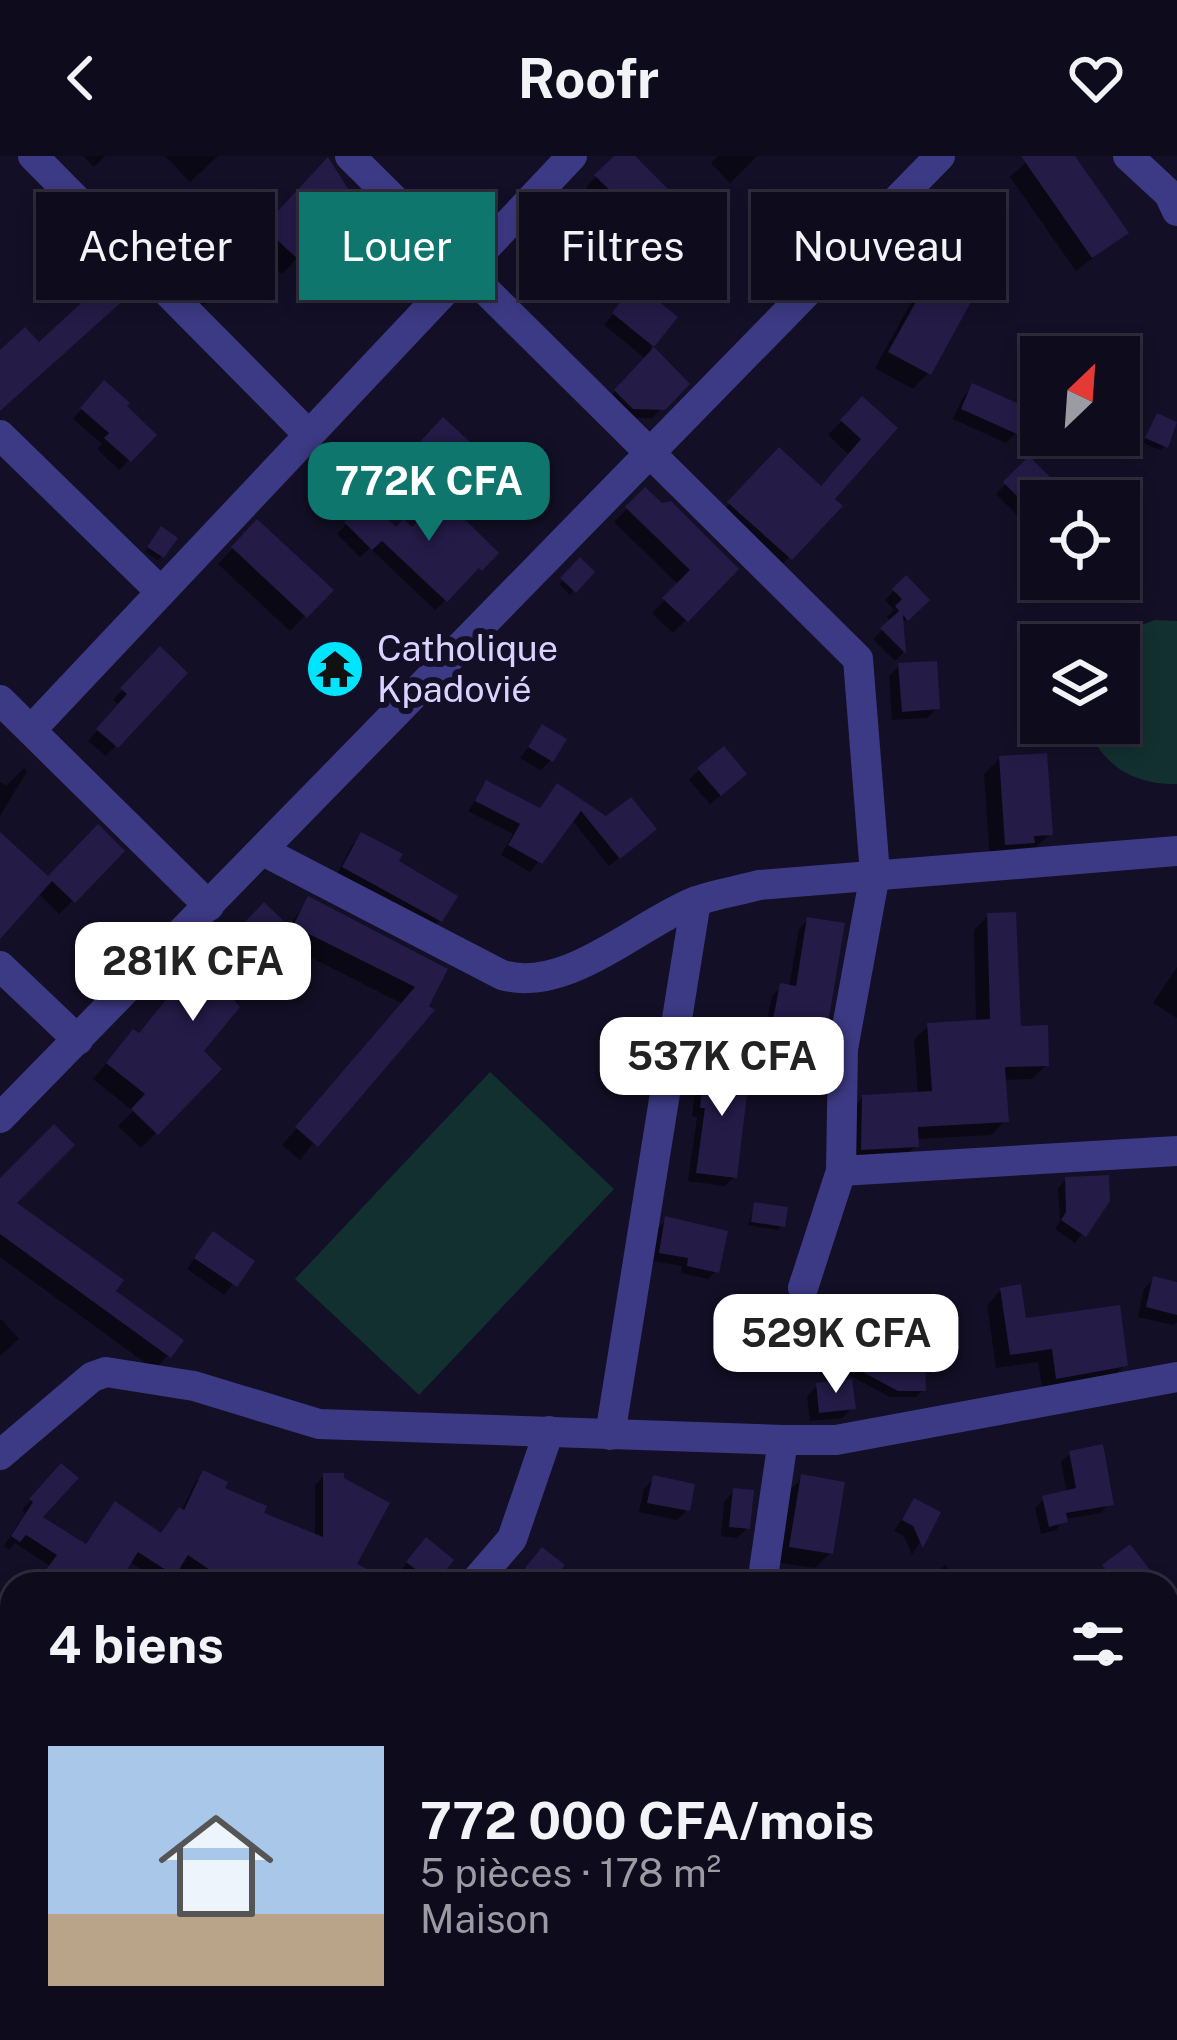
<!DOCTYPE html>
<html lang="fr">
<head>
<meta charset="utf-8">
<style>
	:root { --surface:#0e0b1c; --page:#1c1929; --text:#f1f3f6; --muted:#9b9ba3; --line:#2e2b3b; --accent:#0f766e }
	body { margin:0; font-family:"Public Sans",sans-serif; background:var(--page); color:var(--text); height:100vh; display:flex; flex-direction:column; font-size:45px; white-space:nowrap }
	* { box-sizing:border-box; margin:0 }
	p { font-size:39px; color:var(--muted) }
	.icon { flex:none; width:66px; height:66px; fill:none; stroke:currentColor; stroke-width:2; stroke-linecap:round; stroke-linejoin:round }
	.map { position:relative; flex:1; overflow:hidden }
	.sheet { position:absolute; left:0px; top:1416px; width:1179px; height:468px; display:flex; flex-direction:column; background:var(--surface); border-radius:36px 36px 0 0; box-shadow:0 6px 18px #0003,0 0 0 3px var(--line) }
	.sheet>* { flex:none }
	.hud { position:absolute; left:36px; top:36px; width:1107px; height:108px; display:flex; gap:24px }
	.needle { width:78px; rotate:25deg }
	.tools { position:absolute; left:1020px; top:180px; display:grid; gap:24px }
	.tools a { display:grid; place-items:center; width:120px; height:120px; border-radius:0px; background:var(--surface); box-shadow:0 6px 18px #0003,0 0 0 3px var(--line); font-size:60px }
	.price { position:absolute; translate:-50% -102px; padding:0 27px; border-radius:24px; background:#fff; color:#222; font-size:39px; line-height:78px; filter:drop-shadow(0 3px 6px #0008) }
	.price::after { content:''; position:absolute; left:50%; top:72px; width:36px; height:27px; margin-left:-18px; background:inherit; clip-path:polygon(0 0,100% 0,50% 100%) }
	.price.active { background:var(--accent); color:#fff }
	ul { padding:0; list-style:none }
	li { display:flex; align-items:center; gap:36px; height:300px; padding:0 48px }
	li+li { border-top:3px solid var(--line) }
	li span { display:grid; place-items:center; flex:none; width:336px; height:240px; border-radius:0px; color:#555 }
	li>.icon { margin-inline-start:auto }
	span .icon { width:144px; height:144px; fill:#fffc; stroke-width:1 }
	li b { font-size:51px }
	h2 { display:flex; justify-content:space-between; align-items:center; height:144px; padding:0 48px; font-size:51px }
	.tag { padding:0 42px; border-radius:0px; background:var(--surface); box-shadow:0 6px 18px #0003,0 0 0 3px var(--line); font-size:42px; line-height:108px }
	.tag.active { background:var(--accent); color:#fff }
	header { display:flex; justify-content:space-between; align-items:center; height:156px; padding:0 48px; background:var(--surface); font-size:54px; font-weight:700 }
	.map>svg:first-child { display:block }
	.green { fill:#12302f }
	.shadow { fill:#0007 }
	.building { fill:#241b47 }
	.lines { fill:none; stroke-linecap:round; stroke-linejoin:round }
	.minor { stroke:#3d3a85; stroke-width:30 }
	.labels { text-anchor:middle; stroke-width:12; stroke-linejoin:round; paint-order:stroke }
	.poi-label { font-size:36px; fill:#d9d4ff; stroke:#130f26; text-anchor:start }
</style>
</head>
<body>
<header><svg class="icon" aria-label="back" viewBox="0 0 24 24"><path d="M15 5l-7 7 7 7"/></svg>Roofr<svg class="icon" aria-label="heart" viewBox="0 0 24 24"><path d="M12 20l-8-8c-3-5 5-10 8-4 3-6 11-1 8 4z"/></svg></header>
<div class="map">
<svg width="1177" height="1884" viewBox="0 0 1177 1884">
	<rect width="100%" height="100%" fill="#130f26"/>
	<g class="green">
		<path d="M 1155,464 L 1177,465 L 1177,628 C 1133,629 1101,609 1086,567 L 1119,567 L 1119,489 L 1106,489 L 1123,476 Z"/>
		<polygon points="490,916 614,1033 419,1239 295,1123"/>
	</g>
	<g class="shadow">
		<polygon points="83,0 105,0 94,11"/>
		<polygon points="165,0 218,0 190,26"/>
		<polygon points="618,0 631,0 689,58 653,95 586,31"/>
		<polygon points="718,0 757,0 730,27 711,7"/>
		<polygon points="1033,0 1071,0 1125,77 1076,115 1010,21"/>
		<polygon points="313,21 297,102 282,118 250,89"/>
		<polygon points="167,45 184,58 170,74 153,61"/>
		<polygon points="494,50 463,82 455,75 474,51"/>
		<polygon points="943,100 928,217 913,233 875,212 928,116"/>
		<polygon points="205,112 223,130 199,154 181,137"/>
		<polygon points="627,141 674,162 650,192 686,228 652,262 622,262 606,245 646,203 604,169"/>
		<polygon points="973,231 1016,277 1006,287 953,263 963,241"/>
		<polygon points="95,238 123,250 153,279 119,314 97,293 102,288 73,263"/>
		<polygon points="862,244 894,273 831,343 838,350 776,415 716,362 779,295 820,333 849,299 828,279"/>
		<polygon points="443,265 468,288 433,325 408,302"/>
		<polygon points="1154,265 1165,290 1161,294 1143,287"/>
		<polygon points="1029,304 1053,328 1019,361 996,338"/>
		<polygon points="645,335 735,413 673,477 652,457 679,429 614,366"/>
		<polygon points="367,347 395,375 412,375 495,397 435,454 370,392 360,401 337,378"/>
		<polygon points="258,367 329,434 290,475 218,408"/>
		<polygon points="158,378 162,400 158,404 145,396"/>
		<polygon points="580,406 591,416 570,439 559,428"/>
		<polygon points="906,423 926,444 901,468 903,497 895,505 873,483 891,466 887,461 894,454 885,444"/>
		<polygon points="161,494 184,517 106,600 88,585 119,550 113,544"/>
		<polygon points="899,510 937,552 927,562 892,564 889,520"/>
		<polygon points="543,572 551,604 541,614 520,602"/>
		<polygon points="1000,602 1050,678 1034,693 990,704 984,618"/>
		<polygon points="24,612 27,615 0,660 0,626 6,630"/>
		<polygon points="699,614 734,628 710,648 689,624"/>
		<polygon points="487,628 539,654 548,640 644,682 609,710 571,663 530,716 501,699 513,678 468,655"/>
		<polygon points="0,680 48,724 121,695 59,758 37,736 0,778"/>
		<polygon points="362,680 395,706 440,764 430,774 335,722 352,689"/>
		<polygon points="309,744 444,814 300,1004 282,989 403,848 278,785 226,840 200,895 218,913 141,992 118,970 133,955 93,923 133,877 137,880 198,820 287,772"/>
		<polygon points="988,760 1018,873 1046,909 1032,923 1003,924 1005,965 991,979 916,983 916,990 902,1004 848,1007 849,956 863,941 918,938 914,884 928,870 976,867 974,774"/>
		<polygon points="808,764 822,884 812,893 763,883 772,840 781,831 789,832 799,773"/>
		<polygon points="1177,811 1177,862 1153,847"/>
		<polygon points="706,911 735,1020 725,1030 688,1025 697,961 692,960 697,920"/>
		<polygon points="1066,1024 1107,1044 1075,1087 1055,1073 1060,1066 1058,1032"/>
		<polygon points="0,1026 13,1047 112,1136 180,1184 155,1214 0,1101"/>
		<polygon points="755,1049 782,1069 778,1074 748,1069"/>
		<polygon points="666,1064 716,1115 708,1123 681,1117 682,1110 653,1105 658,1072"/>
		<polygon points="204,1089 251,1106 224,1139 187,1113"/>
		<polygon points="1154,1123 1177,1129 1177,1166 1173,1169 1138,1161 1144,1133"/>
		<polygon points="1001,1134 1024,1165 1125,1209 1111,1223 1043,1235 1038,1206 996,1212 987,1149"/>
		<polygon points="731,1140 762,1180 752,1191 715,1184 721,1150"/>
		<polygon points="846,1150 856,1209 923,1233 916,1241 890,1241 815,1201"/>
		<polygon points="1,1163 19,1183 0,1200 0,1164"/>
		<polygon points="817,1230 852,1252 842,1262 810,1265 807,1240"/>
		<polygon points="1070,1298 1109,1348 1101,1357 1064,1363 1056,1374 1041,1378 1035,1352 1044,1343 1067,1337 1061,1306"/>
		<polygon points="62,1311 39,1361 84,1390 115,1348 160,1379 181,1356 195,1327 204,1318 221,1334 260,1358 315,1381 315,1329 324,1320 357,1428 209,1428 203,1423 200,1428 163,1428 129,1405 114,1428 36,1428 50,1410 15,1387 9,1394 4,1390 25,1357 22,1354"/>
		<polygon points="802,1322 830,1397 815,1412 775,1406 787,1337"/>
		<polygon points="654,1323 687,1354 677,1364 639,1356 644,1333"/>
		<polygon points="734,1335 747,1372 737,1382 721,1380 724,1346"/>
		<polygon points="914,1345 937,1358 912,1399 904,1380 894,1375"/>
		<polygon points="1129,1392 1157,1428 1101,1428 1095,1421"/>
		<polygon points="416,1395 450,1404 431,1428 411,1428 398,1418"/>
		<polygon points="533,1405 546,1428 517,1428 516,1427"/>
		<polygon points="946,1409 955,1428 920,1428"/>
		<polygon points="1177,1437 1177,1468 1167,1475 1167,1441"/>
		<polygon points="12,1459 12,1476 4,1470"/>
		<polygon points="1167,1777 1177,1785 1177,1819 1167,1826"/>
		<polygon points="1167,1846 1177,1860 1177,1884 1136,1884 1127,1872 1167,1872"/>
		<polygon points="49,1872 88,1872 78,1884 39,1884"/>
		<polygon points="555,1872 604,1872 610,1880 607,1884 546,1884"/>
		<polygon points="650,1872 709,1872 693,1884 646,1884"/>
		<polygon points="898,1872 930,1872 935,1884 891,1884"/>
		<polygon points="965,1872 977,1872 983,1884 940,1884"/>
		<polygon points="1040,1872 1044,1872 1051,1884 1024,1884"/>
		<polygon points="246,1874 256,1884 234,1884"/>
	</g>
	<g class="building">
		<polygon points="614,0 635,0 693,58 665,87 594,19"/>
		<polygon points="1021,0 1075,0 1129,77 1092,102"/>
		<polygon points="328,1 355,44 299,104 263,71"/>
		<polygon points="484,37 498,50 475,74 462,63"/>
		<polygon points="167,41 189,57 176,72 155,56"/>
		<polygon points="943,97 985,120 931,219 888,196"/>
		<polygon points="205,108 227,130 211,147 188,125"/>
		<polygon points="118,113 137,132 0,255 0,194 25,171 39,186"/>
		<polygon points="636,127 678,161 654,191 612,157"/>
		<polygon points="654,191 690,228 665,254 633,253 614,234"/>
		<polygon points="104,224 130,247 127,250 157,279 131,306 104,282 109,277 80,252"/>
		<polygon points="972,227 1030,253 1019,279 961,253"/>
		<polygon points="862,240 898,272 835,343 843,350 792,404 727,346 779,291 821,330 861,283 840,264"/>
		<polygon points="1157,257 1177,266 1168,292 1145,282"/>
		<polygon points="443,261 472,288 445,317 416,290"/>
		<polygon points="1029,300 1057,328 1031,354 1003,326"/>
		<polygon points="645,331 662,347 671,345 739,413 688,466 662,442 690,414 625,351"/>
		<polygon points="442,341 499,397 482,415 479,412 447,446 382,385 372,394 344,366 368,343 396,371 403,363 412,371"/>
		<polygon points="257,363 334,434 307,462 231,391"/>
		<polygon points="161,370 178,382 164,402 147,391"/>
		<polygon points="580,401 595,416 576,437 560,422"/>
		<polygon points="906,419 930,444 908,465 903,459 906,498 880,472 899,455 895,450 902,443 892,433"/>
		<polygon points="160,490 188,517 118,592 96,573 127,538 120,532"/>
		<polygon points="937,505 940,553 902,556 898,507"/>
		<polygon points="542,568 567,583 553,606 528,591"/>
		<polygon points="724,590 747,618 721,640 697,612"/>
		<polygon points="1047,597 1053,679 1034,680 1035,687 1005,689 999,600"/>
		<polygon points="486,624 540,652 557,627 606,660 631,641 657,673 620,703 581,655 542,708 508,689 520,668 475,645"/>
		<polygon points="98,668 125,695 75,747 52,725 0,783 0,676 48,720"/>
		<polygon points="361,676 403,698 399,705 458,740 442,766 342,711"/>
		<polygon points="308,740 448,813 429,850 435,854 318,991 295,971 415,831 293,770"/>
		<polygon points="264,746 293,774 230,840 240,851 204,895 222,913 158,979 131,953 145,938 106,907 133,873 139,877 192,812 198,816"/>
		<polygon points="1016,756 1021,870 1048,869 1049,910 1005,911 1009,966 918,971 919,991 861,994 862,939 932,935 927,867 990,863 987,757"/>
		<polygon points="807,761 845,767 825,885 771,874 780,827 796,830"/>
		<polygon points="705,907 750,913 737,1022 696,1017 705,952 700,952"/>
		<polygon points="54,968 75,989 17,1047 124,1124 116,1135 184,1184 171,1202 0,1078 0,1022"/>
		<polygon points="1109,1019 1110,1045 1086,1081 1061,1064 1066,1056 1065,1021"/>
		<polygon points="754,1046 788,1051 785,1071 751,1066"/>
		<polygon points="665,1060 728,1075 719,1117 687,1110 688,1102 659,1097"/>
		<polygon points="213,1075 255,1105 237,1131 194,1102"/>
		<polygon points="1153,1120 1177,1126 1177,1159 1146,1151"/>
		<polygon points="1021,1128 1026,1162 1120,1149 1128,1210 1056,1223 1052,1193 1010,1199 1000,1132"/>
		<polygon points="730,1137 771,1144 764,1182 723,1174"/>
		<polygon points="846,1147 882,1165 861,1206 925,1205 926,1235 898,1235 820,1193"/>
		<polygon points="852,1223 856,1253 819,1257 816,1227"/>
		<polygon points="1103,1288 1114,1349 1066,1357 1068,1366 1049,1371 1042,1340 1076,1332 1069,1295"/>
		<polygon points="61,1307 79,1322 43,1361 86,1388 115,1345 161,1377 179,1351 184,1354 203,1314 228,1326 225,1332 267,1350 264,1357 323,1381 323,1317 344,1317 344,1322 390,1347 357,1408 367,1413 360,1428 230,1428 188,1399 175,1420 138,1396 118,1428 63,1428 45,1415 57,1399 26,1379 20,1386 11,1380 33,1346 29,1343"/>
		<polygon points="801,1318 845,1326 833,1398 789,1391"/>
		<polygon points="653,1319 695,1328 690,1355 647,1347"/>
		<polygon points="733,1332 754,1334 750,1373 729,1371"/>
		<polygon points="914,1342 941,1356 923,1392 913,1370 902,1364"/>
		<polygon points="426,1381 454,1404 435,1428 406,1406"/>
		<polygon points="1130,1388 1161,1428 1116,1428 1102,1409"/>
		<polygon points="542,1391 565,1409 550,1428 539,1428 523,1415"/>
	</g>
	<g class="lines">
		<g class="minor">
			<polyline points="33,0 309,279"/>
			<polyline points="350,0 858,503 875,718 843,893 841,1015 803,1132"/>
			<polyline points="1128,0 1169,38 1177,55"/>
			<polyline points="0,279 161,436"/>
			<polyline points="0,544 209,750"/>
			<polyline points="31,574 572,0"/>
			<path d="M 263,695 L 502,819 C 566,838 637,769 694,746 C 714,738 738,735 759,729 L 1177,695"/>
			<polyline points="0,810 78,884"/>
			<polyline points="0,962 940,0"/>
			<polyline points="841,1015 1177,995"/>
			<polyline points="610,1279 696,745"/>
			<polyline points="0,1299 92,1221 106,1216 194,1230 319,1268 783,1284 836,1284 1177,1221"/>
			<polyline points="473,1428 512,1383 549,1275"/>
			<polyline points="762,1428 783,1284"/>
			<polyline points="1167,1571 1177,1564"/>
			<polyline points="1167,1615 1177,1628"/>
			<polyline points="0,1616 12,1625"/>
			<polyline points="1167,1709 1177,1723"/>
			<polyline points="292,1872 304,1884"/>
			<polyline points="630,1872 644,1884"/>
			<polyline points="837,1884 859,1872"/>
		</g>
	</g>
	<defs>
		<g id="temple-disc" transform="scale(3)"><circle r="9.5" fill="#00e5ff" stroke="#130f26"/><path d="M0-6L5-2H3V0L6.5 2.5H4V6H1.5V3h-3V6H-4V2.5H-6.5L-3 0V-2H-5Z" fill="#111"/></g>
	</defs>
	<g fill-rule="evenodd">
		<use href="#temple-disc" x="335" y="513"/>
	</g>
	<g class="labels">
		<g class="poi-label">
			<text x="377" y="505">Catholique<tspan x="377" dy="41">Kpadovié</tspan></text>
		</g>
	</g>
</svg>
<div class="tools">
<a><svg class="needle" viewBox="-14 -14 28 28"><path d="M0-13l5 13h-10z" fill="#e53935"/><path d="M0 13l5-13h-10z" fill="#9b9ba3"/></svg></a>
<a><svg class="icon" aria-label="locate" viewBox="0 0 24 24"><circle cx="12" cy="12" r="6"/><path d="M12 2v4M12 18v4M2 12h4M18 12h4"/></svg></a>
<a><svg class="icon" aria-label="layers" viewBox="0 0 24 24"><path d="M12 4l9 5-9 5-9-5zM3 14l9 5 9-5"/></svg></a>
</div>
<b class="price active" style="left:429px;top:388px">772K CFA</b>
<b class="price" style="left:193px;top:868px">281K CFA</b>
<b class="price" style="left:722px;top:963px">537K CFA</b>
<b class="price" style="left:836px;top:1240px">529K CFA</b>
<div class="hud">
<a class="tag">Acheter</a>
<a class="tag active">Louer</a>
<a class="tag">Filtres</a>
<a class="tag">Nouveau</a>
</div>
<section class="sheet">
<h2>4 biens<svg class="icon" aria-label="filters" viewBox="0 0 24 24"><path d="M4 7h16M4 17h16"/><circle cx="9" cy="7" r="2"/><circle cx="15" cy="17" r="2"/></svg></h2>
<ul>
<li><span style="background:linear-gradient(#a9c7e8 70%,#b9a48a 0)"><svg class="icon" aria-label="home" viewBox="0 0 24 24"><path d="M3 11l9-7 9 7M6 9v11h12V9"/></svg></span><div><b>772 000 CFA/mois</b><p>5 pièces · 178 m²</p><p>Maison</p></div></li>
</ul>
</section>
</div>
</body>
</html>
